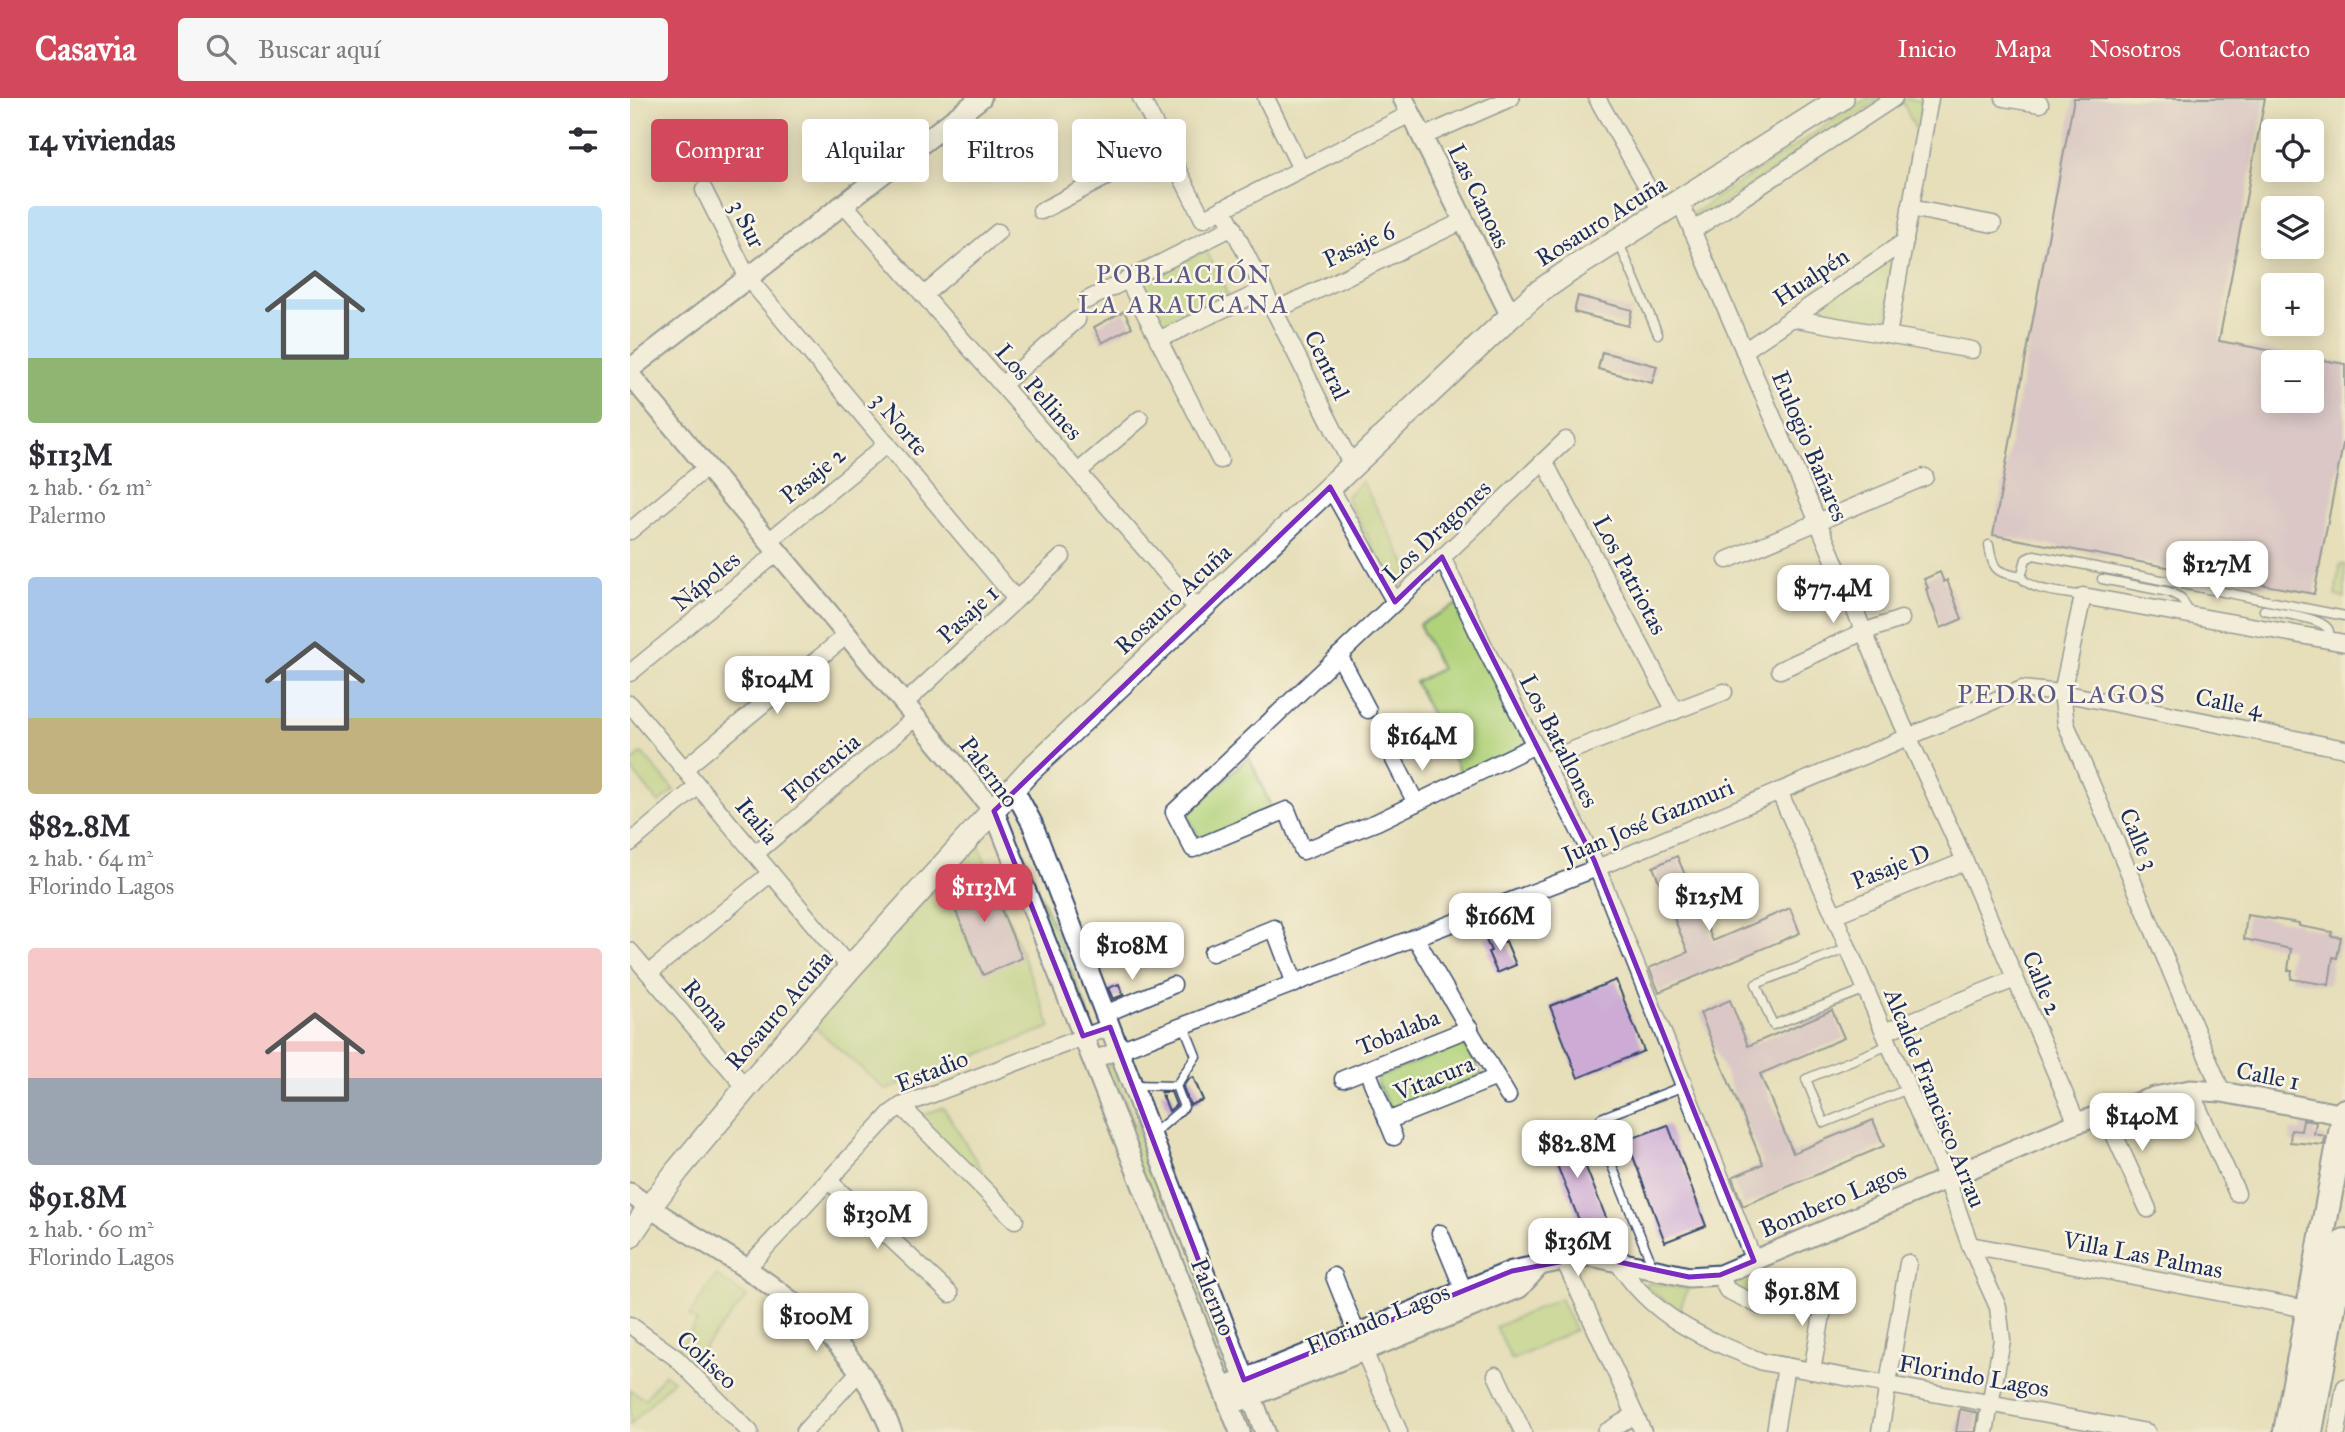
<!DOCTYPE html>
<html lang="es">
<head>
<meta charset="utf-8">
<style>
	:root { --surface:#fff; --page:#f7f7f7; --text:#2b2b33; --muted:#7c7c81; --accent:#d1495b }
	body { margin:0; font-family:"IM FELL Great Primer",serif; background:var(--page); color:var(--text); height:100vh; display:flex; flex-direction:column; font-size:26px; white-space:nowrap }
	* { box-sizing:border-box; margin:0 }
	p { font-size:23px; color:var(--muted) }
	.icon { flex:none; width:38px; height:38px; fill:none; stroke:currentColor; stroke-width:2; stroke-linecap:round; stroke-linejoin:round }
	.map { position:relative; flex:1; overflow:hidden }
	.side { display:flex; flex-direction:column; background:var(--surface); width:630px }
	.side>* { flex:none }
	.banner { position:absolute; left:21px; top:21px; width:665px; height:63px; display:flex; gap:14px }
	.tools { position:absolute; left:1631px; top:21px; display:grid; gap:14px }
	.tools a { display:grid; place-items:center; width:63px; height:63px; border-radius:7px; background:var(--surface); box-shadow:0 4px 18px #0003; font-size:35px }
	.price { position:absolute; translate:-50% -60px; padding:0 16px; border-radius:14px; background:#fff; color:#222; font-size:23px; line-height:46px; filter:drop-shadow(0 2px 4px #0008) }
	.price::after { content:''; position:absolute; left:50%; top:42px; width:21px; height:16px; margin-left:-10px; background:inherit; clip-path:polygon(0 0,100% 0,50% 100%) }
	.price.on { background:var(--accent); color:#fff }
	ul { padding:0; list-style:none }
	li { display:grid; align-content:center; gap:14px; height:371px; padding:0 28px }
	li span { display:grid; place-items:center; height:217px; border-radius:7px; color:#555 }
	li>.icon { margin-inline-start:auto }
	span .icon { width:126px; height:126px; fill:#fffc; stroke-width:1 }
	li b { font-size:30px }
	h2 { display:flex; justify-content:space-between; align-items:center; height:84px; padding:0 28px; font-size:30px }
	.chip { padding:0 24px; border-radius:7px; background:var(--surface); box-shadow:0 4px 18px #0003; font-size:24px; line-height:63px }
	.chip.on { background:var(--accent); color:#fff }
	header { display:flex; align-items:center; gap:42px; box-sizing:border-box; height:98px; padding:0 35px; background:var(--accent); color:#fff }
	header strong { font-size:33px }
	nav { display:flex; gap:38px; margin-inline-start:auto; font-size:24px }
	.search { width:490px; height:63px; background:var(--page); display:flex; align-items:center; gap:18px; box-sizing:border-box; padding:0 24px; border-radius:7px; color:var(--muted); font-size:26px }
	main { display:flex; flex:1; min-height:0 }
	.map>svg:first-child { display:block }
	.green { fill:#b1d27a; stroke:#66806c; stroke-width:2 }
	.building { fill:#ccabd4 }
	.lines { fill:none; stroke-linecap:round; stroke-linejoin:round }
	.service-casing { stroke:#39496c; stroke-width:11 }
	.minor-casing { stroke:#39496c; stroke-width:19 }
	.tertiary-casing { stroke:#39496c; stroke-width:23 }
	.secondary-casing { stroke:#39496c; stroke-width:26 }
	.primary-casing { stroke:#39496c; stroke-width:28 }
	.service { stroke:#fff; stroke-width:8 }
	.minor { stroke:#fff; stroke-width:16 }
	.tertiary { stroke:#fff; stroke-width:19 }
	.secondary { stroke:#fff; stroke-width:23 }
	.primary { stroke:#fff; stroke-width:24 }
	.marked { fill:none; stroke:#7b2cbf; stroke-width:5; stroke-linejoin:round }
	.labels { text-anchor:middle; stroke-width:5; stroke-linejoin:round; paint-order:stroke }
	.street-label { font-size:24px; fill:#1b2f5e; stroke:#fcf5e5 }
	.neighbourhood-label { font-size:26px; letter-spacing:2px; fill:#595a87; stroke:#fcf5e5 }
</style>
</head>
<body>
<header>
<strong>Casavia</strong>
<div class="search"><svg class="icon" aria-label="search" viewBox="0 0 24 24"><circle cx="10" cy="10" r="6"/><path d="M15 15l6 6"/></svg>Buscar aquí</div>
<nav><a>Inicio</a><a>Mapa</a><a>Nosotros</a><a>Contacto</a></nav>
</header>
<main>
<section class="side">
<h2>14 viviendas<svg class="icon" aria-label="filters" viewBox="0 0 24 24"><path d="M4 7h16M4 17h16"/><circle cx="9" cy="7" r="2"/><circle cx="15" cy="17" r="2"/></svg></h2>
<ul>
<li><span style="background:linear-gradient(#bfe0f5 70%,#8fb573 0)"><svg class="icon" aria-label="home" viewBox="0 0 24 24"><path d="M3 11l9-7 9 7M6 9v11h12V9"/></svg></span><div><b>$113M</b><p>2 hab. · 62 m²</p><p>Palermo</p></div></li>
<li><span style="background:linear-gradient(#a9c7e8 65%,#c2b280 0)"><svg class="icon" aria-label="home" viewBox="0 0 24 24"><path d="M3 11l9-7 9 7M6 9v11h12V9"/></svg></span><div><b>$82.8M</b><p>2 hab. · 64 m²</p><p>Florindo Lagos</p></div></li>
<li><span style="background:linear-gradient(#f6c9c9 60%,#9aa5b1 0)"><svg class="icon" aria-label="home" viewBox="0 0 24 24"><path d="M3 11l9-7 9 7M6 9v11h12V9"/></svg></span><div><b>$91.8M</b><p>2 hab. · 60 m²</p><p>Florindo Lagos</p></div></li>
</ul>
</section>
<div class="map">
<svg width="1715" height="1334" viewBox="0 0 1715 1334">
	<rect width="100%" height="100%" fill="#fcf5e5"/>
	<filter id="ink" filterUnits="userSpaceOnUse"><feTurbulence type="fractalNoise" baseFrequency=".0143" numOctaves="2"/><feDisplacementMap in="SourceGraphic" scale="14" xChannelSelector="R" yChannelSelector="G"/><feConvolveMatrix kernelMatrix="1 2 1 2 8 2 1 2 1" color-interpolation-filters="sRGB"/></filter>
	<filter id="wash" filterUnits="userSpaceOnUse"><feTurbulence type="fractalNoise" baseFrequency=".00686" numOctaves="4" result="noise"/><feDisplacementMap in="SourceGraphic" scale="28" xChannelSelector="R" yChannelSelector="G"/><feGaussianBlur stdDeviation="1.57" result="paint"/><feColorMatrix in="noise" values="0 0 0 0 0 0 0 0 0 0 0 0 0 0 0 0 0 1.4 0 .05"/><feComposite in="paint" operator="in"/></filter>
	<g filter="url(#wash)">
		<rect width="100%" height="100%" fill="#e6dfba"/>
		<g class="green">
			<polygon points="1238,0 1252,0 1066,122 1062,116"/>
			<polygon points="1271,0 1292,3 1288,37"/>
			<polygon points="576,152 598,197 530,231 508,186"/>
			<polygon points="1268,155 1255,230 1174,216"/>
			<polygon points="732,383 782,477 766,492 716,399"/>
			<polygon points="1710,466 1715,467 1715,500 1705,498"/>
			<polygon points="828,506 899,646 833,679 785,584 811,571 789,526"/>
			<polygon points="12,655 44,692 29,705 0,670 0,666"/>
			<polygon points="619,659 642,711 570,743 557,715"/>
			<polygon points="347,743 421,929 256,992 182,927"/>
			<polygon points="392,751 461,923 449,928 380,756"/>
			<polygon points="830,947 837,949 851,976 849,982 763,1015 747,985 748,979"/>
			<polygon points="481,966 602,1274 590,1279 468,971"/>
			<polygon points="313,1009 371,1103 287,1020"/>
			<polygon points="1125,1176 1140,1210 1102,1191 1101,1187"/>
			<polygon points="86,1178 117,1199 60,1266 44,1257 67,1224 59,1218"/>
			<polygon points="1018,1185 1058,1191 1049,1213 1016,1189"/>
			<polygon points="930,1200 945,1232 882,1262 866,1229"/>
			<polygon points="34,1276 43,1282 0,1327 0,1292 15,1301"/>
		</g>
		<g id="blocks">
			<g class="building">
				<polygon points="1444,0 1635,0 1589,243 1670,258 1670,264 1643,264 1643,303 1682,303 1682,260 1715,266 1715,336 1684,496 1363,437"/>
				<polygon points="948,198 1002,212 998,228 944,214"/>
				<polygon points="494,213 502,229 472,245 464,229"/>
				<polygon points="972,254 1027,268 1022,285 968,271"/>
				<polygon points="1310,474 1314,484 1317,482 1332,521 1311,530 1296,491 1298,490 1294,481"/>
				<polygon points="1047,758 1083,843 1160,810 1170,835 1029,894 1019,870 1058,854 1023,769"/>
				<polygon points="356,776 392,860 353,877 317,793"/>
				<polygon points="1617,817 1669,825 1669,828 1702,834 1701,838 1711,839 1707,860 1703,859 1699,887 1661,881 1662,872 1658,872 1661,851 1614,841"/>
				<polygon points="870,834 874,844 876,843 886,867 867,875 858,854 861,853 855,840"/>
				<polygon points="986,882 1014,953 948,980 920,908"/>
				<polygon points="489,886 493,897 483,901 478,890"/>
				<polygon points="1100,902 1118,948 1202,912 1214,940 1130,976 1163,1055 1243,1022 1254,1048 1113,1108 1102,1079 1133,1066 1070,915"/>
				<polygon points="563,979 573,1002 560,1007 553,989 558,981"/>
				<polygon points="531,994 541,994 546,1007 539,1013"/>
				<polygon points="1673,1022 1686,1024 1684,1036 1695,1038 1694,1047 1660,1044 1661,1032 1671,1033"/>
				<polygon points="1038,1027 1076,1128 1035,1144 997,1042"/>
				<polygon points="941,1032 977,1122 953,1132 917,1042"/>
				<polygon points="1330,1311 1348,1315 1345,1334 1326,1334"/>
			</g>
		</g>
	</g>
	<g filter="url(#ink)">
		<use href="#blocks" fill-opacity="0" stroke="#39496c" stroke-width="2"/>
		<g class="lines">
			<g class="service-casing">
				<g id="service">
					<polyline points="989,145 1028,236"/>
					<path d="M 1359,447 C 1363,473 1366,474 1391,479"/>
					<polyline points="1472,481 1539,494 1551,500 1561,517"/>
					<path d="M 1453,498 C 1435,494 1402,494 1391,479 L 1396,461 L 1404,457 L 1715,518"/>
					<path d="M 1634,512 C 1648,515 1691,519 1698,531 C 1700,534 1699,539 1700,542"/>
					<polyline points="1218,850 1126,886 1143,927 1236,891"/>
					<polyline points="1259,947 1176,981 1194,1025 1278,991"/>
					<polyline points="503,987 546,988"/>
					<polyline points="546,988 566,958 554,928"/>
					<polyline points="971,1020 1054,988"/>
					<polyline points="523,1036 554,1009 546,988"/>
					<polyline points="978,1058 1023,1169"/>
				</g>
			</g>
			<g class="minor-casing">
				<g id="minor">
					<polyline points="511,0 573,121 780,16"/>
					<polyline points="636,0 671,71"/>
					<polyline points="967,0 1032,115"/>
					<polyline points="1374,0 1410,6"/>
					<polyline points="792,39 881,0"/>
					<polyline points="74,92 118,180 386,501"/>
					<polyline points="1050,104 1188,424 1272,625 1335,763 1447,1025"/>
					<polyline points="214,106 569,513"/>
					<polyline points="593,110 722,368"/>
					<polyline points="1280,110 1363,126"/>
					<polyline points="411,113 536,48"/>
					<polyline points="1062,133 1264,0"/>
					<polyline points="498,182 590,362"/>
					<polyline points="294,197 368,134"/>
					<polyline points="457,202 603,129"/>
					<polyline points="644,213 833,123"/>
					<polyline points="1161,220 1342,252"/>
					<polyline points="1258,237 1300,0"/>
					<polyline points="528,242 634,192"/>
					<polyline points="1114,253 1275,143"/>
					<polyline points="372,287 447,222"/>
					<polyline points="914,363 1045,613"/>
					<polyline points="448,374 510,321"/>
					<polyline points="700,389 765,504"/>
					<polyline points="0,433 77,369"/>
					<polyline points="139,443 257,346"/>
					<polyline points="812,459 855,550 964,762 1124,1163"/>
					<polyline points="1097,462 1295,379"/>
					<polyline points="709,557 738,612"/>
					<polyline points="1150,572 1233,534 1271,521"/>
					<polyline points="0,575 148,454"/>
					<polyline points="0,606 220,870"/>
					<polyline points="274,606 432,459"/>
					<polyline points="905,647 747,724 673,753 657,712 563,751 544,714 936,342"/>
					<polyline points="764,662 786,705"/>
					<polyline points="914,663 1094,594"/>
					<polyline points="54,671 217,537"/>
					<polyline points="1149,693 1204,817 1316,1079 1340,1147 1368,1209 1372,1242 1355,1334"/>
					<polyline points="0,745 68,688"/>
					<polyline points="125,756 286,619"/>
					<polyline points="1204,817 1335,763"/>
					<polyline points="785,839 878,998"/>
					<polyline points="0,853 116,990"/>
					<polyline points="582,855 644,830 665,886"/>
					<polyline points="19,875 141,775"/>
					<polyline points="475,916 543,887"/>
					<polyline points="1254,934 1385,881"/>
					<polyline points="463,962 967,770 1392,591 1432,595 1715,651"/>
					<polyline points="737,972 764,1039"/>
					<polyline points="713,981 840,930"/>
					<polyline points="1560,992 1607,1095"/>
					<polyline points="1592,994 1436,626 1432,595 1453,498 1715,545"/>
					<polyline points="271,1008 385,1122"/>
					<polyline points="1474,1014 1518,1111"/>
					<polyline points="757,1023 867,979"/>
					<polyline points="199,1083 320,1196"/>
					<polyline points="810,1135 834,1193"/>
					<polyline points="1340,1147 1677,1211"/>
					<polyline points="934,1162 1013,1334"/>
					<path d="M 987,1163 C 1022,1220 1073,1240 1133,1264 L 1517,1334"/>
					<polyline points="116,1171 261,1015 271,1008 480,929"/>
					<polyline points="1090,1177 1097,1192 1130,1208"/>
					<polyline points="704,1178 727,1236"/>
					<polyline points="0,1227 46,1260 120,1334"/>
					<polyline points="734,1253 769,1334"/>
					<polyline points="1182,1273 1196,1194"/>
					<polyline points="866,1277 893,1334"/>
					<polyline points="174,1334 230,1273"/>
					<polyline points="976,1334 1005,1317"/>
					<polyline points="1145,1334 1156,1268"/>
					<polyline points="1250,1334 1278,1165"/>
					<polyline points="1707,1334 1715,1289"/>
				</g>
			</g>
			<g class="tertiary-casing">
				<g id="tertiary">
					<polyline points="773,0 881,218"/>
					<polyline points="0,271 351,0"/>
					<polyline points="0,277 364,713 610,1334"/>
					<polyline points="383,690 402,725 635,1334"/>
					<path d="M 0,1095 C 37,1124 79,1145 117,1171 C 162,1201 209,1240 238,1286 C 248,1301 255,1318 262,1334"/>
					<polyline points="593,1290 882,1173 934,1162 961,1158 1059,1179 1090,1177 1447,1025 1525,999 1560,992 1592,994 1715,1017"/>
					<polyline points="610,1303 889,1190 908,1169"/>
				</g>
			</g>
			<g class="secondary-casing">
				<polyline id="secondary" points="0,1138 19,1110 47,1073 116,990 220,870 399,673 881,218 906,196 939,173 1212,0"/>
			</g>
			<g class="primary-casing">
				<g id="primary">
					<polyline points="1656,1334 1715,1013"/>
					<polyline points="1680,1334 1715,1143"/>
				</g>
			</g>
			<use href="#service" class="service"/>
			<use href="#minor" class="minor"/>
			<use href="#tertiary" class="tertiary"/>
			<use href="#secondary" class="secondary"/>
			<use href="#primary" class="primary"/>
		</g>
	</g>
	<path d="M0 0H1715V1334H0ZM 700,389 L 765,504 L 812,459 L 964,762 L 1124,1163 L 1090,1177 L 1059,1179 L 961,1158 L 882,1173 L 614,1282 L 480,929 L 453,938 L 364,713 Z" fill="#e6dfba" fill-opacity=".55" fill-rule="evenodd"/>
	<path class="marked" d="M 700,389 L 765,504 L 812,459 L 964,762 L 1124,1163 L 1090,1177 L 1059,1179 L 961,1158 L 882,1173 L 614,1282 L 480,929 L 453,938 L 364,713 Z"/>
	<g class="labels">
		<g class="street-label">
			<text transform="translate(849 98) rotate(64)" y="8">Las Canoas</text>
			<text transform="translate(971 123) rotate(-32)" y="8">Rosauro Acuña</text>
			<text transform="translate(117 126) rotate(63)" y="8">3 Sur</text>
			<text transform="translate(729 147) rotate(-25)" y="8">Pasaje 6</text>
			<text transform="translate(1181 179) rotate(-34)" y="8">Hualpén</text>
			<text transform="translate(697 267) rotate(64)" y="8">Central</text>
			<text transform="translate(409 294) rotate(49)" y="8">Los Pellines</text>
			<text transform="translate(270 326) rotate(50)" y="8">3 Norte</text>
			<text transform="translate(1180 348) rotate(67)" y="8">Eulogio Bañares</text>
			<text transform="translate(183 377) rotate(-39)" y="8">Pasaje 2</text>
			<text transform="translate(807 433) rotate(-43)" y="8">Los Dragones</text>
			<text transform="translate(1000 477) rotate(62)" y="8">Los Patriotas</text>
			<text transform="translate(76 483) rotate(-39)" y="8">Nápoles</text>
			<text transform="translate(543 501) rotate(-43)" y="8">Rosauro Acuña</text>
			<text transform="translate(338 516) rotate(-43)" y="8">Pasaje 1</text>
			<text transform="translate(1599 605) rotate(11)" y="8">Calle 4</text>
			<text transform="translate(929 643) rotate(63)" y="8">Los Batallones</text>
			<text transform="translate(191 670) rotate(-40)" y="8">Florencia</text>
			<text transform="translate(359 674) rotate(53)" y="8">Palermo</text>
			<text transform="translate(127 723) rotate(50)" y="8">Italia</text>
			<text transform="translate(1018 723) rotate(-23)" y="8">Juan José Gazmuri</text>
			<text transform="translate(1509 741) rotate(67)" y="8">Calle 3</text>
			<text transform="translate(1261 769) rotate(-22)" y="8">Pasaje D</text>
			<text transform="translate(1412 885) rotate(67)" y="8">Calle 2</text>
			<text transform="translate(76 907) rotate(50)" y="8">Roma</text>
			<text transform="translate(149 912) rotate(-49)" y="8">Rosauro Acuña</text>
			<text transform="translate(768 934) rotate(-22)" y="8">Tobalaba</text>
			<text transform="translate(302 973) rotate(-22)" y="8">Estadio</text>
			<text transform="translate(1638 978) rotate(11)" y="8">Calle 1</text>
			<text transform="translate(804 980) rotate(-22)" y="8">Vitacura</text>
			<text transform="translate(1305 1000) rotate(68)" y="8">Alcalde Francisco Arrau</text>
			<text transform="translate(1203 1102) rotate(-23)" y="8">Bombero Lagos</text>
			<text transform="translate(1513 1157) rotate(11)" y="8">Villa Las Palmas</text>
			<text transform="translate(583 1199) rotate(68)" y="8">Palermo</text>
			<text transform="translate(748 1221) rotate(-22)" y="8">Florindo Lagos</text>
			<text transform="translate(77 1262) rotate(43)" y="8">Coliseo</text>
			<text transform="translate(1344 1278) rotate(10)" y="8">Florindo Lagos</text>
		</g>
		<g class="neighbourhood-label">
			<text x="554" y="185">POBLACIÓN<tspan x="554" dy="30">LA ARAUCANA</tspan></text>
			<text x="1432" y="605">PEDRO LAGOS</text>
		</g>
	</g>
</svg>
<div class="tools">
<a><svg class="icon" aria-label="locate" viewBox="0 0 24 24"><circle cx="12" cy="12" r="6"/><path d="M12 2v4M12 18v4M2 12h4M18 12h4"/></svg></a>
<a><svg class="icon" aria-label="layers" viewBox="0 0 24 24"><path d="M12 4l9 5-9 5-9-5zM3 14l9 5 9-5"/></svg></a>
<a>+</a>
<a>−</a>
</div>
<b class="price" style="left:1587px;top:503px">$127M</b>
<b class="price" style="left:1203px;top:527px">$77.4M</b>
<b class="price" style="left:147px;top:618px">$104M</b>
<b class="price" style="left:792px;top:675px">$164M</b>
<b class="price on" style="left:354px;top:826px">$113M</b>
<b class="price" style="left:1079px;top:835px">$125M</b>
<b class="price" style="left:870px;top:855px">$166M</b>
<b class="price" style="left:502px;top:884px">$108M</b>
<b class="price" style="left:1512px;top:1055px">$140M</b>
<b class="price" style="left:947px;top:1082px">$82.8M</b>
<b class="price" style="left:247px;top:1153px">$130M</b>
<b class="price" style="left:948px;top:1180px">$136M</b>
<b class="price" style="left:1172px;top:1230px">$91.8M</b>
<b class="price" style="left:186px;top:1255px">$100M</b>
<div class="banner">
<a class="chip on">Comprar</a>
<a class="chip">Alquilar</a>
<a class="chip">Filtros</a>
<a class="chip">Nuevo</a>
</div>
</div>
</main>
</body>
</html>
